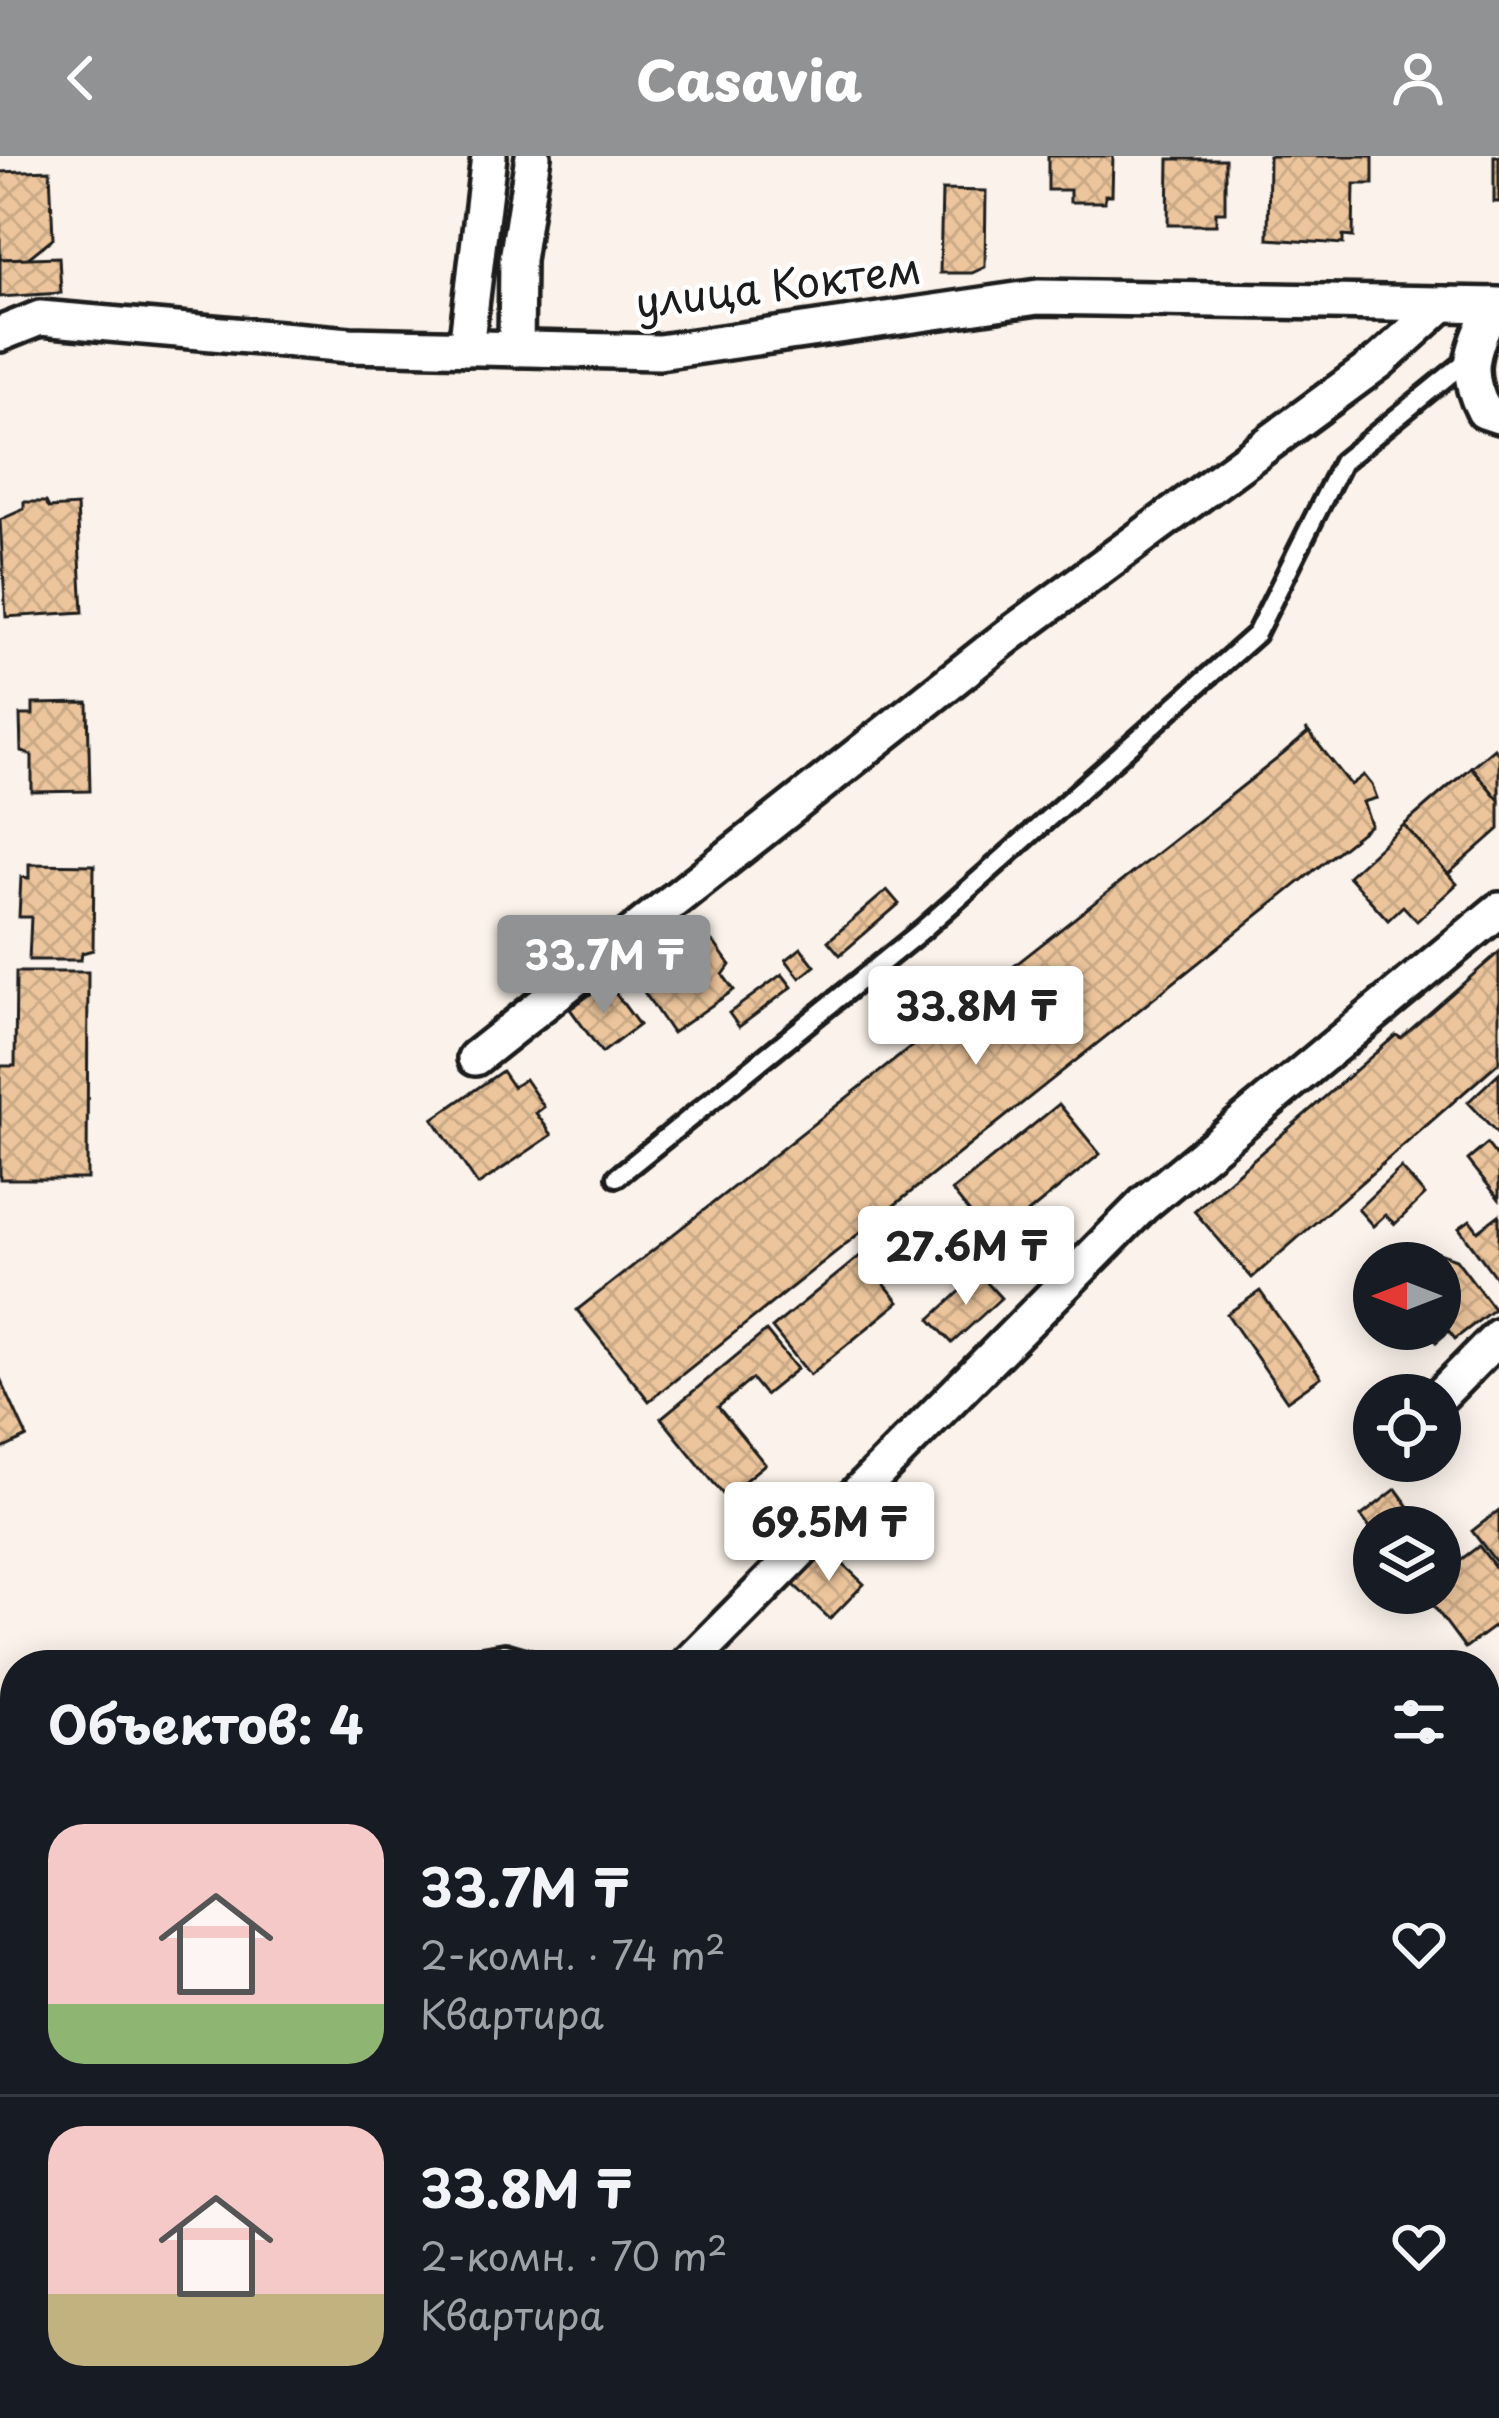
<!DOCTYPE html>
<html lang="ru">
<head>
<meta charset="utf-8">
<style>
	:root { --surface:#171b24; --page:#242831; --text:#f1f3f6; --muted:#9ea1a6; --line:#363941; --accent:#919294 }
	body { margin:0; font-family:"Playpen Sans",sans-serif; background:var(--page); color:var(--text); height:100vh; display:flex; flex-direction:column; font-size:45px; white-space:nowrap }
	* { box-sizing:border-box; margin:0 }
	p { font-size:39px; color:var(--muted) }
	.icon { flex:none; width:66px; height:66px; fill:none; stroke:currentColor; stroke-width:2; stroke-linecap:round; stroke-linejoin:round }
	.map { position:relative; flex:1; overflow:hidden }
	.details { position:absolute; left:0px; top:1494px; width:1500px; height:768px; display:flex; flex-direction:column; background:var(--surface); border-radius:48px 48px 0 0; box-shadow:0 6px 30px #0003 }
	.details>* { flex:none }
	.needle { width:78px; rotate:270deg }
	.tools { position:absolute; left:1353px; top:1086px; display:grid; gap:24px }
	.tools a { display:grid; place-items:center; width:108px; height:108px; border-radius:50%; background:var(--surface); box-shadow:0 6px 30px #0003; font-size:60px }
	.price { position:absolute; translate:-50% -102px; padding:0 27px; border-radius:12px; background:#fff; color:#222; font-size:39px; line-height:78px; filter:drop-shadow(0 3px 6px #0008) }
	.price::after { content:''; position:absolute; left:50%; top:72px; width:36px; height:27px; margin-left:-18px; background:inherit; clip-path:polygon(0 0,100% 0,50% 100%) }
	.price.current { background:var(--accent); color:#fff }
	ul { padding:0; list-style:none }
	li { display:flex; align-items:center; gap:36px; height:300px; padding:0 48px }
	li+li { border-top:3px solid var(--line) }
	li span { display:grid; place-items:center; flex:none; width:336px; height:240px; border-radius:36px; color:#555 }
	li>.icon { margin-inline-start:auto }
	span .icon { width:144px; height:144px; fill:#fffc; stroke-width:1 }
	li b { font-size:51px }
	h2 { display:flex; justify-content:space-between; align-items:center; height:144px; padding:0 48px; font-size:51px }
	header { display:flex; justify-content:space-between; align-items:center; height:156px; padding:0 48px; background:var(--accent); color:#fff; font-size:54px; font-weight:800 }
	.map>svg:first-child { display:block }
	.building { fill:url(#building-cross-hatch); stroke:#1c1c1c; stroke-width:3 }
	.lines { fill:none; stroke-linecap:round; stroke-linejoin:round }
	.service-casing { stroke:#1c1c1c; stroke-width:26 }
	.minor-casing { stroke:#1c1c1c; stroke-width:42 }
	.path { stroke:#1c1c1c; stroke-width:6; stroke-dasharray:12 9; stroke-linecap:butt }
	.service { stroke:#fff; stroke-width:16 }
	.minor { stroke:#fff; stroke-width:33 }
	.labels { text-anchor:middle; stroke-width:9; stroke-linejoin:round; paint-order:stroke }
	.street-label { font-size:42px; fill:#1c1c1c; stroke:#fff }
</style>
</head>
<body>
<header><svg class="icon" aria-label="back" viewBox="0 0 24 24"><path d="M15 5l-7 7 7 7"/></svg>Casavia<svg class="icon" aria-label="person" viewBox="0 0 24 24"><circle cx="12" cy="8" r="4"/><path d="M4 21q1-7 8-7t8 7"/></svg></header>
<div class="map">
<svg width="1499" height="2262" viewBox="0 0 1499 2262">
	<defs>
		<pattern id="building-cross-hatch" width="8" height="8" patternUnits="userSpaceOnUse" patternTransform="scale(3)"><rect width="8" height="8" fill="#ecc59c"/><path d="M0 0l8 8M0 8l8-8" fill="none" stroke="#caa986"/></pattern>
	</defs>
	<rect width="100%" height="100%" fill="#fbf3eb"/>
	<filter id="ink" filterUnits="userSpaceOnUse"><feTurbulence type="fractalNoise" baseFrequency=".00833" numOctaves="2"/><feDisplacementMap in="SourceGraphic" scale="24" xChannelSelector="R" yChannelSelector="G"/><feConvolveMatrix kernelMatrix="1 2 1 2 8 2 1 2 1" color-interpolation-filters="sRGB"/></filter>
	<g filter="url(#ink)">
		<g class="building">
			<polygon points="1048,0 1113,0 1112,39 1105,39 1105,46 1070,46 1070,34 1048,34"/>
			<polygon points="1269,0 1373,0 1373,28 1354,28 1353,81 1343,80 1343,88 1268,83"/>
			<rect x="1494" y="0" width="5" height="46"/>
			<polygon points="1169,3 1225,3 1225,56 1216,56 1216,69 1168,69"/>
			<polygon points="50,14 53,82 27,103 0,103 0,16"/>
			<polygon points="942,34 986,35 985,111 972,117 940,117"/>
			<polygon points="59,101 61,137 0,141 0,103"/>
			<polygon points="24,346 46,346 49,352 77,350 83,456 6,461 0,364 24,353"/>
			<polygon points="88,547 90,635 32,636 32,600 21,595 20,559 33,559 33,548"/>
			<polygon points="1306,573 1351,629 1364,619 1372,629 1377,642 1363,646 1371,669 649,1245 577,1154 1282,599 1308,577"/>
			<polygon points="1494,592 1499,599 1499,644 1471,611"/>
			<polygon points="1471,611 1499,644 1499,673 1447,719 1404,669"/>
			<polygon points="1404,669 1457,728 1417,765 1403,750 1388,764 1348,720"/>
			<polygon points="29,708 94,709 93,794 82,797 81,804 29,804 31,761 19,761 21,721 29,722"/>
			<polygon points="887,734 899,748 840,799 828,785"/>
			<polygon points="691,772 715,788 730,809 723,819 734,834 672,877 629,814"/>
			<polygon points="801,792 815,810 800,822 786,804"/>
			<polygon points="1499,796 1499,906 1252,1122 1194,1055 1396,879 1401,882"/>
			<polygon points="16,816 88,816 87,1023 0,1023 0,910 15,910"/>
			<polygon points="782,818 792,831 739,871 729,857"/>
			<polygon points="607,826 639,869 602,897 570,853"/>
			<polygon points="502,915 513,931 525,923 544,951 536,957 552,979 478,1029 433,963"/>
			<polygon points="1499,917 1499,979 1468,946"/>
			<polygon points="1059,948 1100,998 993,1086 952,1035"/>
			<polygon points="1487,988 1499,1003 1499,1043 1468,1004"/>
			<polygon points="1401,1012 1425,1039 1395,1068 1385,1059 1373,1070 1358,1053"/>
			<polygon points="1499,1059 1499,1126 1459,1072 1470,1064 1478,1075"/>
			<polygon points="1436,1096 1456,1103 1494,1153 1455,1183 1449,1175 1436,1186 1426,1173 1440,1173 1440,1107 1423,1107"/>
			<polygon points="861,1099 899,1146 810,1219 772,1172"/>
			<polygon points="979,1118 1001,1142 952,1187 930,1163"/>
			<polygon points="1260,1135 1321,1221 1287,1245 1227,1158"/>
			<polygon points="766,1175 797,1213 765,1239 752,1223 718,1251 765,1308 725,1341 661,1262"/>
			<polygon points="0,1222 27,1281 0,1294"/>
			<polygon points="1396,1333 1424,1371 1374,1371 1374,1378 1361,1360"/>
			<polygon points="1499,1354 1499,1410 1472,1375"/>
			<polygon points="1479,1390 1499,1416 1499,1467 1465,1492 1424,1437 1440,1437 1440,1419"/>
			<polygon points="828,1394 864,1428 830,1463 794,1429"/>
		</g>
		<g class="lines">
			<g class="service-casing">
				<g id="service">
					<polyline points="617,1021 920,776 1256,478 1342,306 1470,202"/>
					<polyline points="465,1509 469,1503 505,1497 547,1509"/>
				</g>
			</g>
			<g class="minor-casing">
				<g id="minor">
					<path d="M 1493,149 C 1475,191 1461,212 1484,255 L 1499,260"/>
					<polyline points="0,178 40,162 350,189 659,196 1038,141 1499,149"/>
					<polyline points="466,192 489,0"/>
					<polyline points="516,193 517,104 533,0"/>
					<polyline points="475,902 1009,479 1380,205 1443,148"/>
					<polyline points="1440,1240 1499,1180"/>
					<polyline points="687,1509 1144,1048 1499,754"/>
					<polyline points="0,2193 15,2178"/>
				</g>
			</g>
			<polyline class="path" points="1478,2262 1499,2233"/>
			<use href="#service" class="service"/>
			<use href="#minor" class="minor"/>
		</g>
	</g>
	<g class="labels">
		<g class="street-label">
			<text transform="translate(778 130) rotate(-7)" y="15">улица Коктем</text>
		</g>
	</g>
</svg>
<div class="tools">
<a><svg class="needle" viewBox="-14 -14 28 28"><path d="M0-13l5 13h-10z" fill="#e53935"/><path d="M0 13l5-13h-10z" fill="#9ea1a6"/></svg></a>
<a><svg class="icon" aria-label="locate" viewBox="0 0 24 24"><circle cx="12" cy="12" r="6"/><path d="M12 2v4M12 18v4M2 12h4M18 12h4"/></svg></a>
<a><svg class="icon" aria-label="layers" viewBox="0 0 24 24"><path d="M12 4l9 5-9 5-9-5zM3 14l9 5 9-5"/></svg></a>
</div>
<b class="price current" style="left:604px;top:861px">33.7M ₸</b>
<b class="price" style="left:976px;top:912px">33.8M ₸</b>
<b class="price" style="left:966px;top:1152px">27.6M ₸</b>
<b class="price" style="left:829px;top:1428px">69.5M ₸</b>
<section class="details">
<h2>Объектов: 4<svg class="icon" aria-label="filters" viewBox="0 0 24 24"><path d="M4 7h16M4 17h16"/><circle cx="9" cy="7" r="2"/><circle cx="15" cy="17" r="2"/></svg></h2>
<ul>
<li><span style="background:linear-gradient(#f6c9c9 75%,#8fb573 0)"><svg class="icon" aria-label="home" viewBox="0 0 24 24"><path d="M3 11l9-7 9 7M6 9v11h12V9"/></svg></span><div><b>33.7M ₸</b><p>2-комн. · 74 m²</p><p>Квартира</p></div><svg class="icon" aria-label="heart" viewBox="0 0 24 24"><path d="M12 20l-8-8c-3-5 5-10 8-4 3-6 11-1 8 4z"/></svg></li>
<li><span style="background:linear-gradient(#f6c9c9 70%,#c2b280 0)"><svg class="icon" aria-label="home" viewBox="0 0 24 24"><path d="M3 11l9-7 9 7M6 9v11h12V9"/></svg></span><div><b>33.8M ₸</b><p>2-комн. · 70 m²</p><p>Квартира</p></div><svg class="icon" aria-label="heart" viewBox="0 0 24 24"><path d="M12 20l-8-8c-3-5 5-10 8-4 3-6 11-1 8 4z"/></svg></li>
</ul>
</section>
</div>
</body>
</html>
